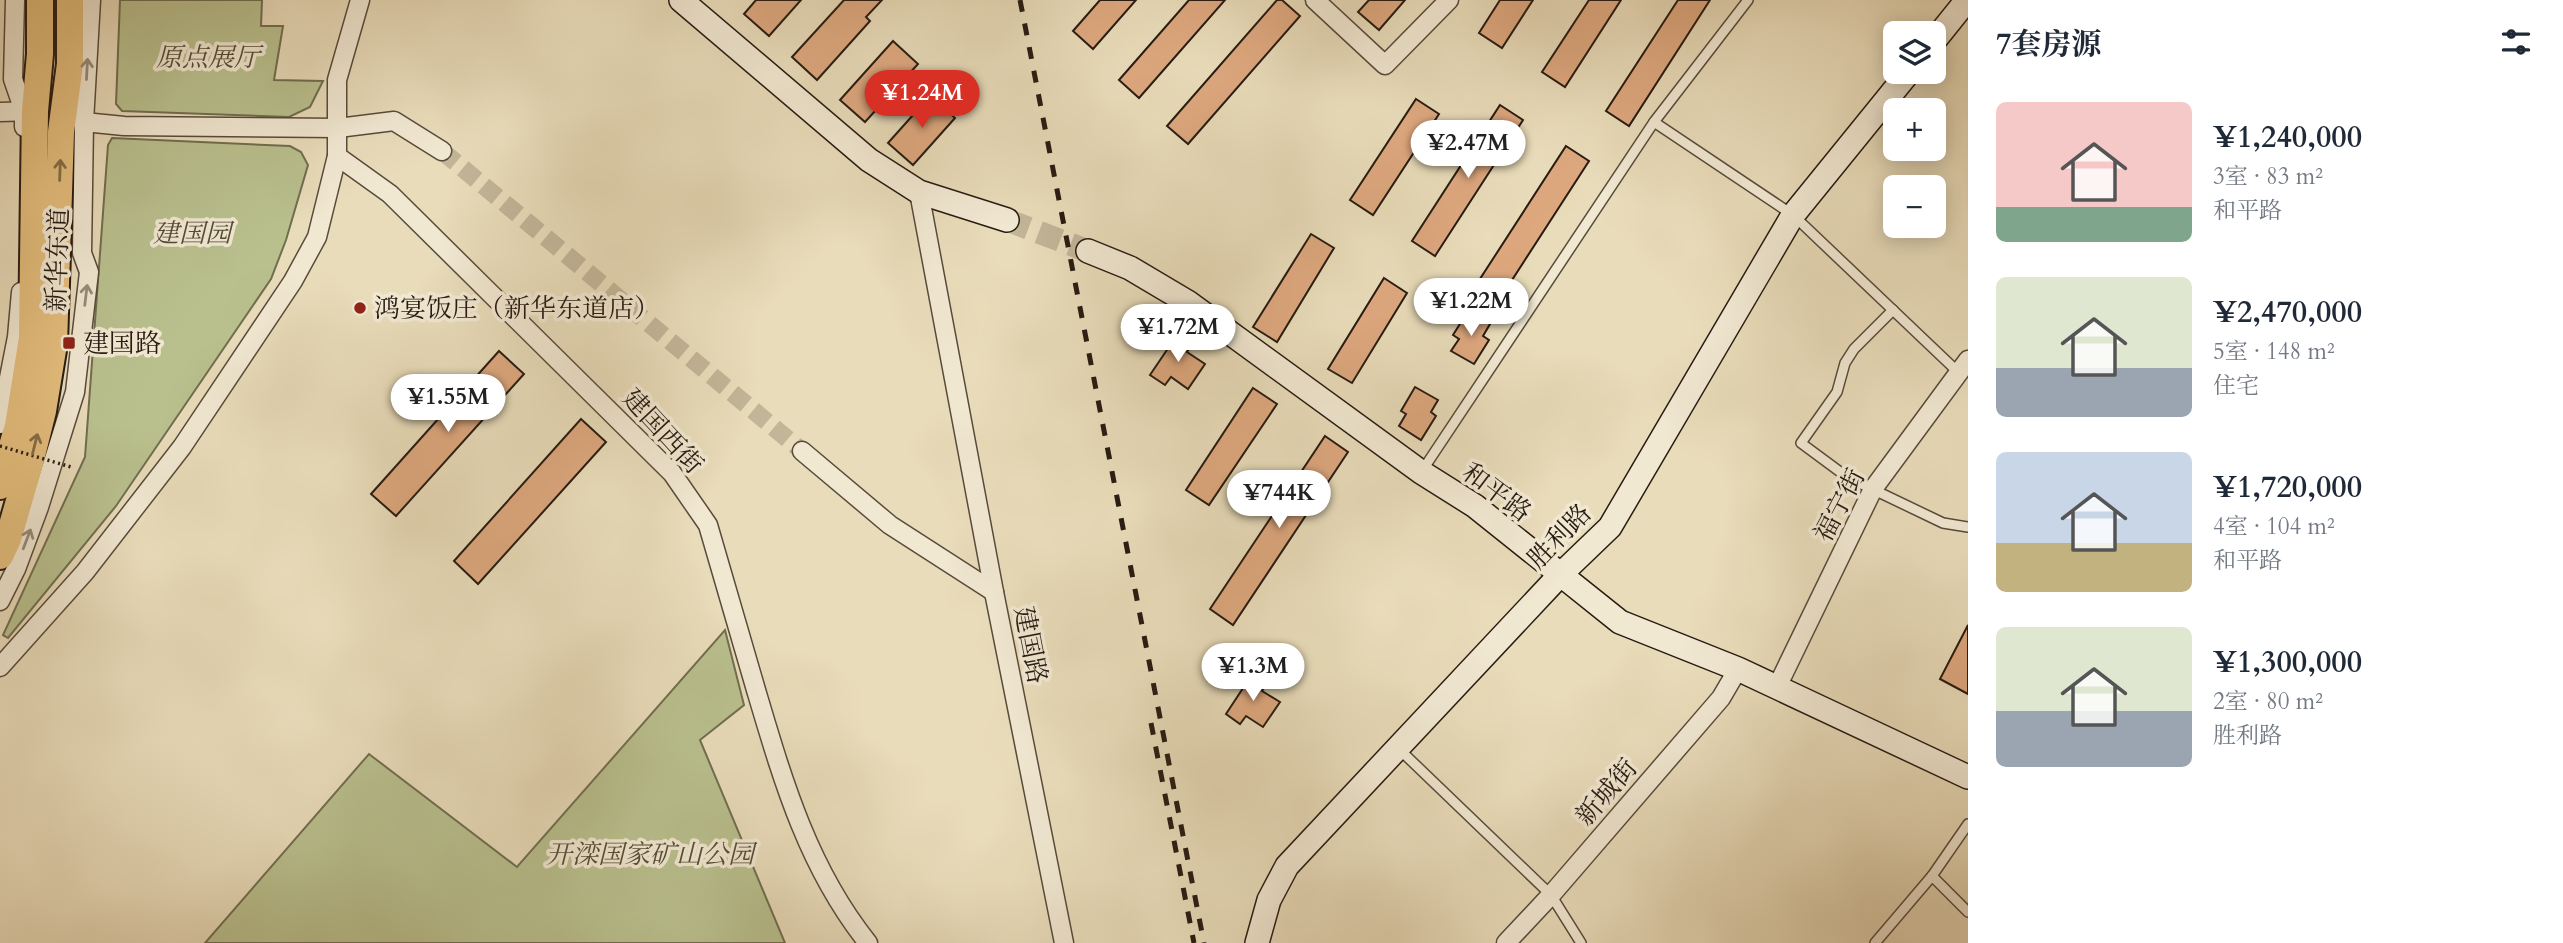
<!DOCTYPE html>
<html lang="zh">
<head>
<meta charset="utf-8">
<style>
	:root { --surface:#fff; --page:#f6f6f7; --text:#1f2937; --muted:#747a83; --accent:#d93025 }
	body { margin:0; font-family:Cardo,"Noto Serif SC",serif; background:var(--page); color:var(--text); height:100vh; display:flex; flex-direction:column; font-size:26px; white-space:nowrap }
	* { box-sizing:border-box; margin:0 }
	p { font-size:23px; color:var(--muted) }
	.icon { flex:none; width:38px; height:38px; fill:none; stroke:currentColor; stroke-width:2; stroke-linecap:round; stroke-linejoin:round }
	.map { position:relative; flex:1; overflow:hidden }
	.side { display:flex; flex-direction:column; background:var(--surface); width:595px }
	.side>* { flex:none }
	.buttons { position:absolute; left:1883px; top:21px; display:grid; gap:14px }
	.buttons a { display:grid; place-items:center; width:63px; height:63px; border-radius:10px; background:var(--surface); box-shadow:0 4px 18px #0003; font-size:35px }
	.price { position:absolute; translate:-50% -60px; padding:0 16px; border-radius:24px; background:#fff; color:#222; font-size:23px; line-height:46px; filter:drop-shadow(0 2px 4px #0008) }
	.price::after { content:''; position:absolute; left:50%; top:42px; width:21px; height:16px; margin-left:-10px; background:inherit; clip-path:polygon(0 0,100% 0,50% 100%) }
	.price.selected { background:var(--accent); color:#fff }
	ul { padding:0; list-style:none }
	li { display:flex; align-items:center; gap:21px; height:175px; padding:0 28px }
	li span { display:grid; place-items:center; flex:none; width:196px; height:140px; border-radius:10px; color:#555 }
	li>.icon { margin-inline-start:auto }
	span .icon { width:84px; height:84px; fill:#fffc; stroke-width:1 }
	li b { font-size:30px }
	h2 { display:flex; justify-content:space-between; align-items:center; height:84px; padding:0 28px; font-size:30px }
	main { display:flex; flex:1; min-height:0 }
	.map>svg:first-child { display:block }
	.green { fill:#b9c08e; stroke:#706e50; stroke-width:2 }
	.building { fill:#dea87f; stroke:#271b12; stroke-width:2 }
	.lines { fill:none; stroke-linecap:round; stroke-linejoin:round }
	.street-tunnel { stroke:#c2b598; stroke-width:18; stroke-dasharray:18 9; stroke-linecap:butt }
	.secondary-tunnel { stroke:#c2b598; stroke-width:23; stroke-dasharray:23 11; stroke-linecap:butt }
	.lane-casing { stroke:#584b3c; stroke-width:12 }
	.street-casing { stroke:#584b3c; stroke-width:21 }
	.secondary-casing { stroke:#271b12; stroke-width:26 }
	.primary-casing { stroke:#271b12; stroke-width:30 }
	.lane { stroke:#f1e8d2; stroke-width:9 }
	.street { stroke:#f1e8d2; stroke-width:18 }
	.secondary { stroke:#f1e8d2; stroke-width:23 }
	.primary { stroke:#e4be7d; stroke-width:26 }
	.rail { stroke:#271b12; stroke-width:5; stroke-dasharray:12 12; stroke-linecap:butt }
	.path-bridge { stroke:#271b12; stroke-width:3.5; stroke-dasharray:2 3.5; stroke-linecap:butt }
	.oneway { stroke:#968c7c }
	.oneway2 { stroke:#866c48 }
	.poi-dot { fill:#8f2418; stroke:#f1e8d2; stroke-width:2.5 }
	.labels { text-anchor:middle; stroke-width:7; stroke-linejoin:round; paint-order:stroke }
	.park-label { font-size:26px; font-style:italic; fill:#534d37; stroke:#f1e8d2 }
	.street-label { font-size:26px; fill:#271b12; stroke:#f1e8d2 }
	.poi-label { font-size:26px; fill:#271b12; stroke:#f1e8d2; text-anchor:start }
</style>
</head>
<body>
<main>
<div class="map">
<svg width="1968" height="943" viewBox="0 0 1968 943">
	<rect width="100%" height="100%" fill="#e9dcba"/>
	<filter id="stains"><feTurbulence type="fractalNoise" baseFrequency=".00286" numOctaves="4"/><feColorMatrix values="0 0 0 0 .2 0 0 0 0 .09 0 0 0 0 .02 0 0 0 .5 -.17"/></filter>
	<radialGradient id="worn" r=".72"><stop offset=".6" stop-color="#630" stop-opacity="0"/><stop offset="1" stop-color="#630" stop-opacity=".3"/></radialGradient>
	<g class="green">
		<polygon points="120,0 262,0 261,26 283,26 274,80 323,81 310,107 289,117 122,111 116,104"/>
		<polygon points="112,138 290,146 301,152 308,165 286,240 271,279 116,506 8,638 3,635 85,457 108,145"/>
		<polygon points="725,630 744,705 700,740 785,943 205,943 369,754 517,867"/>
	</g>
	<g class="building">
		<polygon points="756,0 801,0 769,36 744,14"/>
		<polygon points="844,0 882,0 866,17 870,21 817,80 792,57"/>
		<polygon points="1100,0 1136,0 1093,49 1073,31"/>
		<polygon points="1189,0 1225,0 1139,98 1119,80"/>
		<polygon points="1277,0 1282,0 1300,16 1188,144 1167,126"/>
		<polygon points="1369,0 1405,0 1379,30 1358,12"/>
		<polygon points="1500,0 1533,0 1502,48 1479,33"/>
		<polygon points="1589,0 1621,0 1565,87 1542,72"/>
		<polygon points="1678,0 1710,0 1629,126 1606,111"/>
		<polygon points="893,41 918,64 865,122 840,100"/>
		<polygon points="930,96 955,118 913,165 888,143"/>
		<polygon points="1416,99 1439,114 1373,215 1350,200"/>
		<polygon points="1500,105 1523,120 1435,256 1412,241"/>
		<polygon points="1566,146 1589,161 1501,297 1478,282"/>
		<polygon points="1311,234 1334,248 1277,342 1253,327"/>
		<polygon points="1384,278 1407,293 1352,383 1328,369"/>
		<polygon points="1468,311 1490,324 1483,336 1489,340 1474,364 1451,351 1459,339 1453,335"/>
		<polygon points="1177,335 1192,344 1187,352 1205,364 1188,389 1171,377 1165,385 1150,375"/>
		<polygon points="499,351 524,374 396,516 371,494"/>
		<polygon points="1415,387 1438,400 1431,412 1436,416 1421,440 1399,426 1406,414 1401,411"/>
		<polygon points="1253,388 1277,404 1209,505 1186,490"/>
		<polygon points="581,419 606,442 478,584 454,561"/>
		<polygon points="1325,436 1348,452 1233,625 1210,609"/>
		<polygon points="1968,625 1968,694 1940,679"/>
		<polygon points="1253,673 1267,683 1262,691 1280,702 1263,727 1246,716 1240,724 1226,714"/>
	</g>
	<g class="lines">
		<polyline class="street-tunnel" points="442,151 802,451"/>
		<polyline class="secondary-tunnel" points="1007,220 1088,251"/>
		<g class="lane-casing">
			<g id="lane">
				<polyline points="1654,122 1793,215 1958,372"/>
				<polyline points="1893,310 1854,349 1845,363 1837,392 1801,443 1847,477 1943,523 1968,527"/>
				<polyline points="1422,471 1654,122 1748,0"/>
				<polyline points="1399,749 1551,895 1581,943"/>
				<polyline points="1932,876 1968,912"/>
				<polyline points="1875,943 1932,876 1968,824"/>
			</g>
		</g>
		<g class="street-casing">
			<g id="street">
				<polyline points="15,0 13,79 24,111 24,127"/>
				<polyline points="1315,0 1385,65 1449,0"/>
				<polyline points="0,112 35,111"/>
				<polyline points="84,122 124,126 338,128 394,121 442,151"/>
				<path d="M 337,156 L 390,194 L 672,473 L 708,525 C 724,580 740,635 756,690 C 783,781 808,868 868,943"/>
				<polyline points="919,192 994,592 1064,943"/>
				<polyline points="0,424 17,337 21,292"/>
				<polyline points="802,451 890,525 994,592"/>
				<polyline points="0,601 16,569 39,507 75,392 89,272 82,253 84,122 91,0"/>
				<polyline points="0,667 85,572 182,447 293,281 317,237 337,156 337,80 360,0"/>
				<polyline points="1777,687 1873,489 1968,360"/>
				<polyline points="1506,943 1551,895 1721,698 1738,669"/>
			</g>
		</g>
		<g class="secondary-casing">
			<g id="secondary">
				<polyline points="681,0 869,160 919,192 1007,220"/>
				<polyline points="1934,41 1967,0"/>
				<polyline points="1088,251 1130,268 1189,303 1421,472 1475,506 1620,622 1738,669 1968,777"/>
				<polyline points="1257,943 1269,900 1287,866 1559,576 1610,527 1793,215 1909,72"/>
			</g>
		</g>
		<g class="primary-casing">
			<g id="primary">
				<polyline points="0,486 18,426 32,338 35,111 40,54 40,0"/>
				<polyline points="0,556 8,539 30,463 43,411 54,344 61,132 70,64 70,0"/>
			</g>
		</g>
		<use href="#lane" class="lane"/>
		<use href="#street" class="street"/>
		<use href="#secondary" class="secondary"/>
		<use href="#primary" class="primary"/>
		<g class="rail">
			<polyline points="1020,0 1204,943"/>
			<polyline points="1151,723 1194,943"/>
		</g>
		<polyline class="path-bridge" points="0,446 71,467"/>
	</g>
	<defs><path id="oneway-shaft" d="M-6 0H5M1.5-3L5.5 0L1.5 3" fill="none" stroke-width="1.6" stroke-linecap="round" stroke-linejoin="round" transform="scale(1.75)"/></defs>
	<g class="oneway">
		<use href="#oneway-shaft" transform="translate(87 69) rotate(-87)"/>
		<use href="#oneway-shaft" transform="translate(86 295) rotate(-83)"/>
		<use href="#oneway-shaft" transform="translate(27 539) rotate(-69)"/>
	</g>
	<g class="oneway2">
		<use href="#oneway-shaft" transform="translate(60 170) rotate(-88)"/>
		<use href="#oneway-shaft" transform="translate(35 444) rotate(-76)"/>
	</g>
	<g class="poi-dot">
		<circle cx="360" cy="308" r="7"/>
		<rect x="62" y="336" width="14" height="14" rx="3.5"/>
	</g>
	<g class="labels">
		<g class="park-label">
			<text x="208" y="66">原点展厅</text>
			<text x="192" y="242">建国园</text>
			<text x="650" y="863">开滦国家矿山公园</text>
		</g>
		<g class="street-label">
			<text transform="translate(57 260) rotate(-88)" y="9">新华东道</text>
			<text transform="translate(663 431) rotate(47)" y="9">建国西街</text>
			<text transform="translate(1497 492) rotate(37)" y="9">和平路</text>
			<text transform="translate(1839 505) rotate(-62)" y="9">福宁街</text>
			<text transform="translate(1559 536) rotate(-46)" y="9">胜利路</text>
			<text transform="translate(1031 645) rotate(79)" y="9">建国路</text>
			<text transform="translate(1606 792) rotate(-49)" y="9">新城街</text>
		</g>
		<g class="poi-label">
			<text x="374" y="317">鸿宴饭庄（新华东道店）</text>
			<text x="83" y="352">建国路</text>
		</g>
	</g>
	<rect width="100%" height="100%" filter="url(#stains)"/>
	<rect width="100%" height="100%" fill="url(#worn)"/>
</svg>
<div class="buttons">
<a><svg class="icon" aria-label="layers" viewBox="0 0 24 24"><path d="M12 4l9 5-9 5-9-5zM3 14l9 5 9-5"/></svg></a>
<a>+</a>
<a>−</a>
</div>
<b class="price selected" style="left:922px;top:130px">¥1.24M</b>
<b class="price" style="left:1468px;top:180px">¥2.47M</b>
<b class="price" style="left:1471px;top:338px">¥1.22M</b>
<b class="price" style="left:1178px;top:364px">¥1.72M</b>
<b class="price" style="left:448px;top:434px">¥1.55M</b>
<b class="price" style="left:1279px;top:530px">¥744K</b>
<b class="price" style="left:1253px;top:703px">¥1.3M</b>
</div>
<section class="side">
<h2>7套房源<svg class="icon" aria-label="filters" viewBox="0 0 24 24"><path d="M4 7h16M4 17h16"/><circle cx="9" cy="7" r="2"/><circle cx="15" cy="17" r="2"/></svg></h2>
<ul>
<li><span style="background:linear-gradient(#f6c9c9 75%,#7fa58c 0)"><svg class="icon" aria-label="home" viewBox="0 0 24 24"><path d="M3 11l9-7 9 7M6 9v11h12V9"/></svg></span><div><b>¥1,240,000</b><p>3室 · 83 m²</p><p>和平路</p></div></li>
<li><span style="background:linear-gradient(#dfe7d0 65%,#9aa5b1 0)"><svg class="icon" aria-label="home" viewBox="0 0 24 24"><path d="M3 11l9-7 9 7M6 9v11h12V9"/></svg></span><div><b>¥2,470,000</b><p>5室 · 148 m²</p><p>住宅</p></div></li>
<li><span style="background:linear-gradient(#c9d6e8 65%,#c2b280 0)"><svg class="icon" aria-label="home" viewBox="0 0 24 24"><path d="M3 11l9-7 9 7M6 9v11h12V9"/></svg></span><div><b>¥1,720,000</b><p>4室 · 104 m²</p><p>和平路</p></div></li>
<li><span style="background:linear-gradient(#dfe7d0 60%,#9aa5b1 0)"><svg class="icon" aria-label="home" viewBox="0 0 24 24"><path d="M3 11l9-7 9 7M6 9v11h12V9"/></svg></span><div><b>¥1,300,000</b><p>2室 · 80 m²</p><p>胜利路</p></div></li>
</ul>
</section>
</main>
</body>
</html>
